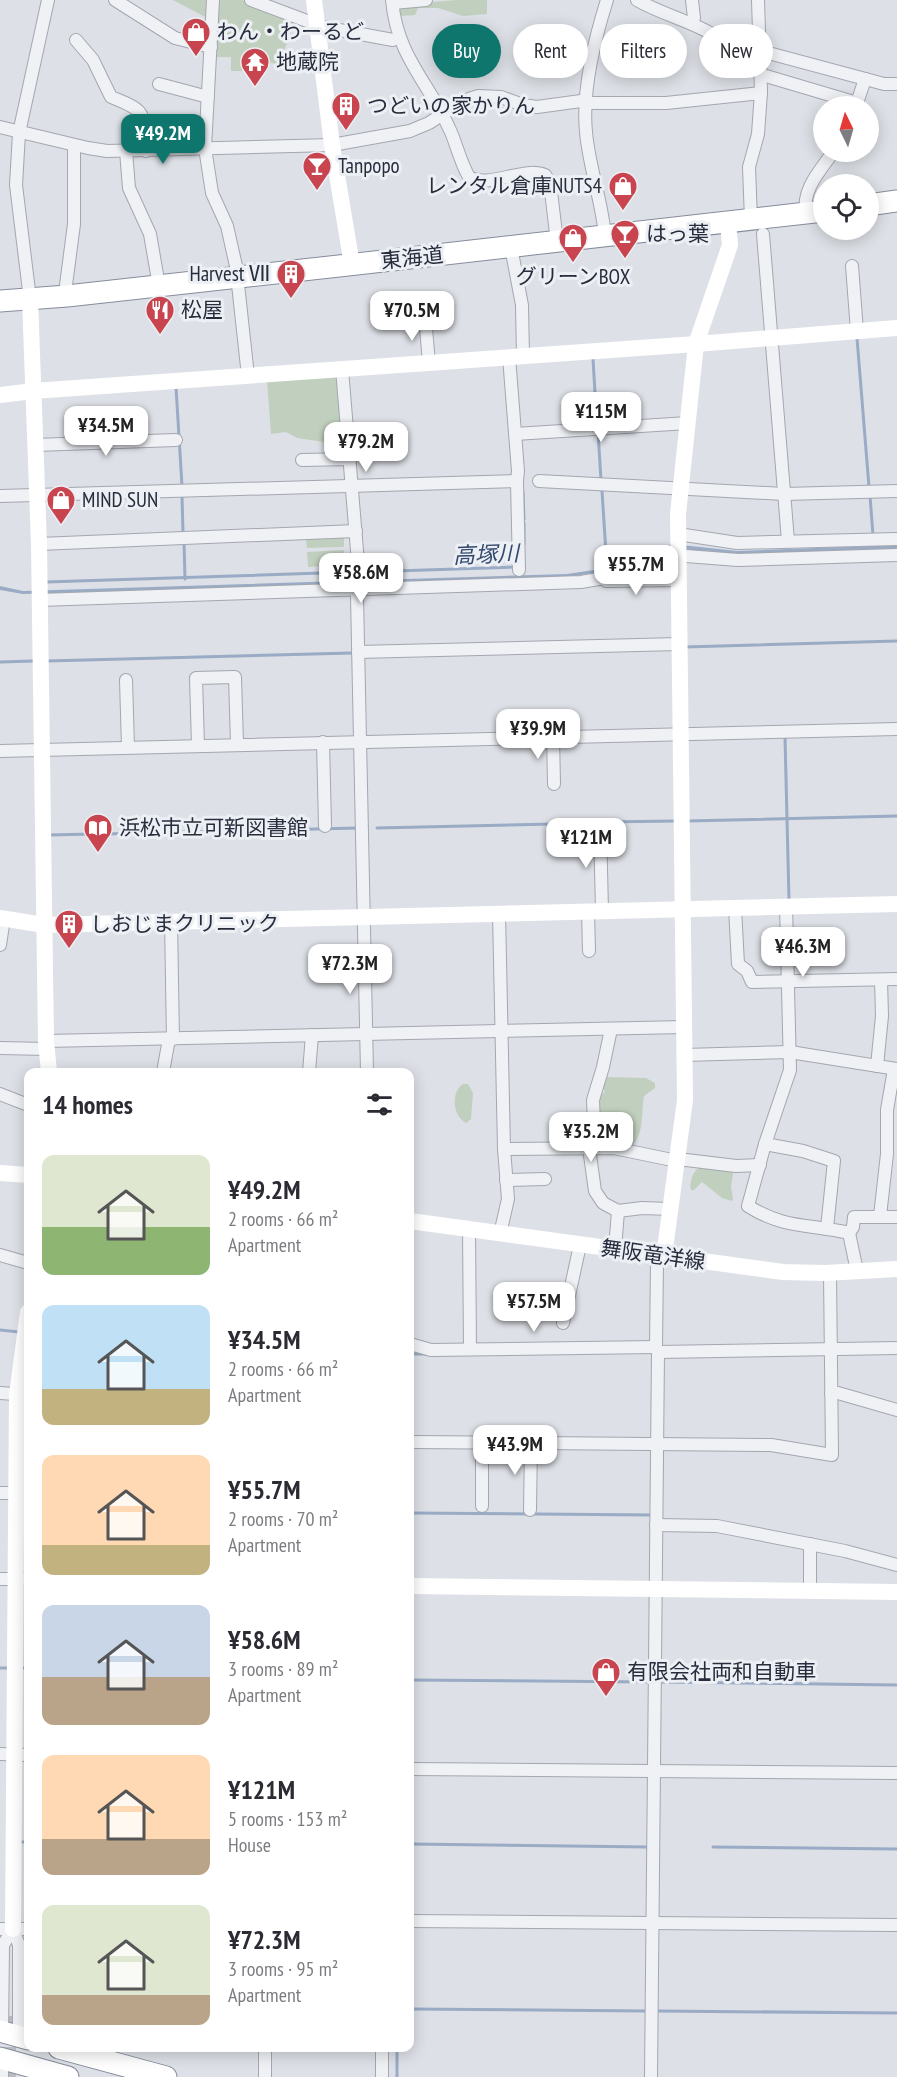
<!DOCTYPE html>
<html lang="en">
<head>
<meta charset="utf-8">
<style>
	:root { --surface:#fff; --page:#f7f7f7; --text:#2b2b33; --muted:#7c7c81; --accent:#0f766e }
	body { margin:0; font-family:"PT Sans Narrow","Noto Sans JP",sans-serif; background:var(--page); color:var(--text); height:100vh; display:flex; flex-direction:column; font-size:22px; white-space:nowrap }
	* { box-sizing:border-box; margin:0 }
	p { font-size:20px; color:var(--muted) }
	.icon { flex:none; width:33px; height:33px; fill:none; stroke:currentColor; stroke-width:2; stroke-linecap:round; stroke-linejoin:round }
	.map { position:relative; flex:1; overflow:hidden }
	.sheet { position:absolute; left:24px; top:1068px; width:390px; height:984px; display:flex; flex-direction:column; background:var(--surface); border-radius:12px; box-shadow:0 3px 15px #0003 }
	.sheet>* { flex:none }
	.guide { position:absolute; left:432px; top:24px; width:375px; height:54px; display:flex; gap:12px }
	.needle { width:39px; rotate:355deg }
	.controls { position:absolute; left:813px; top:96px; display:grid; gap:12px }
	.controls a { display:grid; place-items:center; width:66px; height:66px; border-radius:50%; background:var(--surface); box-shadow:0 3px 15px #0003; font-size:30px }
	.price { position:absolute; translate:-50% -51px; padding:0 14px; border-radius:12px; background:#fff; color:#222; font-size:20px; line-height:39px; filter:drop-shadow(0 2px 3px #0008) }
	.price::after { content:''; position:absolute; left:50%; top:36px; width:18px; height:14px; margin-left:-9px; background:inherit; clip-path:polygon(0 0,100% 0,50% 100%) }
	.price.selected { background:var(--accent); color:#fff }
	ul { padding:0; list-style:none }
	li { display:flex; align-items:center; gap:18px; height:150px; padding:0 18px }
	li span { display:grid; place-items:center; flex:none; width:168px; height:120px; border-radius:12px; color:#555 }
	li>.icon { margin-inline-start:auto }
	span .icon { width:72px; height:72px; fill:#fffc; stroke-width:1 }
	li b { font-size:26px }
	h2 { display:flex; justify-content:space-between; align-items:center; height:72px; padding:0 18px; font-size:26px }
	.tag { padding:0 21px; border-radius:27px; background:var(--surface); box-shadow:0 3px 15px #0003; font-size:21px; line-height:54px }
	.tag.selected { background:var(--accent); color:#fff }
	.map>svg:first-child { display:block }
	.green { fill:#c1d0be }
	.water { fill:#99abc5 }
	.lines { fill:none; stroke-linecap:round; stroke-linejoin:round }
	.stream { stroke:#99abc5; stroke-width:3 }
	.street-tunnel { stroke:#b9bcc4; stroke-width:12; stroke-dasharray:12 6; stroke-linecap:butt }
	.street-casing { stroke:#a3a7b0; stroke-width:14 }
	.highway-casing { stroke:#858c9c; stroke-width:23 }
	.street { stroke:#eff1f5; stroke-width:12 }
	.secondary { stroke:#fff; stroke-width:16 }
	.highway { stroke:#fff; stroke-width:21 }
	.labels { text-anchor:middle; stroke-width:6; stroke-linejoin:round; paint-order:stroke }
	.poi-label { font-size:21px; fill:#272d3c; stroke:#eceff4; text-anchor:start }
	.street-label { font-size:21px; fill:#272d3c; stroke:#eceff4 }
	.water-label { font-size:22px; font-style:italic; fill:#33496e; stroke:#eceff4 }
</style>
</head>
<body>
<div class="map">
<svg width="897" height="2077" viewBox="0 0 897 2077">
	<rect width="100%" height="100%" fill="#dde0e6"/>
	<g class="green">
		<polygon points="173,0 210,0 209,19"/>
		<polygon points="216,0 242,0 291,17 294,24 279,64 276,65 271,62 270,65 247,64 242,71 231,71 231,57 217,57 215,62"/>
		<polygon points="456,0 487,0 487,14 463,16 438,8 418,8 415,15 400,16 397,8 400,5"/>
		<polygon points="334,375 338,379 344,445 297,438 286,432 271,434 267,380"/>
		<polygon points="344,537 344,547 307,548 306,539"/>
		<polygon points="344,550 345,565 308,567 307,552"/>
		<polygon points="66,1069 98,1070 120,1072 63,1072"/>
		<path d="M 606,1077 L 646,1078 L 655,1083 L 655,1088 L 644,1096 C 641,1113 645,1135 630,1148 L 617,1145 L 614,1124 L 598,1123 L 598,1097 L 605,1092 L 602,1086 Z"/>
		<path d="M 463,1084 L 468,1084 L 473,1093 L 471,1119 L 466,1123 C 453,1116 450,1093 463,1084 Z"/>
		<path d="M 700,1167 L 732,1171 L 733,1174 L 731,1187 L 733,1199 L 732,1201 L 722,1198 L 702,1182 L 694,1190 L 691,1190 C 689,1183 693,1170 700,1167 Z"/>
	</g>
	<polygon class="water" points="672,544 737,551 897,545 897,550 737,555 711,553 672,547 594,573 567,577 23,594 0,590 0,586 23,591 567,574 594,570"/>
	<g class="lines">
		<g class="stream">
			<polyline points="857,338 869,487"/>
			<polyline points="593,359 597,426"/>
			<polyline points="176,387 182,486"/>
			<polyline points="598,432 601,480"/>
			<polyline points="602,491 606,553"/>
			<polyline points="523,492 524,519"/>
			<polyline points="182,496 183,532"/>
			<polyline points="870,496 873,535"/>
			<polyline points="524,523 524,544"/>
			<polyline points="184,542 185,579"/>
			<polyline points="364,572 514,567"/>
			<polyline points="46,582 352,572"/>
			<polyline points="685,647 897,641"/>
			<polyline points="47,661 352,653"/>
			<polyline points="0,662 34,661"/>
			<polyline points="785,737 789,900"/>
			<polyline points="687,821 897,816"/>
			<polyline points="603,822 675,821"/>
			<polyline points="377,828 597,823"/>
			<polyline points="103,834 358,828"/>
			<polyline points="49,835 93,834"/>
			<polyline points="0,1330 19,1332"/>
			<polyline points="410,1354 426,1354"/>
			<polyline points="410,1513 651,1515"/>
			<polyline points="0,1668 10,1668"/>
			<polyline points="20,1668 28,1668"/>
			<polyline points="410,1680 650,1682"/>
			<polyline points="660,1682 897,1685"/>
			<polyline points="19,1842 28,1842"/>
			<polyline points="410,1844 648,1847"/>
			<polyline points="713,1847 897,1849"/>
			<polyline points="24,1948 26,1946 26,1934"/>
			<polyline points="410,2009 647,2011"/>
			<polyline points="657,2011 897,2013"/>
			<polyline points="397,2077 397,2048"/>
		</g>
		<polyline class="street-tunnel" points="10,2077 10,2016"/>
		<g class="street-casing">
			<g id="street">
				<polyline points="115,0 175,38 211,47"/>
				<polyline points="213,0 205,148 212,193 227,226 236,266 248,376"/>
				<polyline points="251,0 323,27 393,40 399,37"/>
				<path d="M 392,0 C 397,57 428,81 450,130 C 457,145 460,162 469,177 C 488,189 524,166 545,175 L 550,183 L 557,242"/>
				<path d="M 637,0 C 661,14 688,20 712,34 L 713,42 L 716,45 L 760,41"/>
				<polyline points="692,0 694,18 692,23"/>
				<polyline points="393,3 426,0"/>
				<path d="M 76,40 L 93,60 L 111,97 C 149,112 142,112 146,151"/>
				<polyline points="761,51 884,84 897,84"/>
				<polyline points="761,76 766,76 857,103"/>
				<polyline points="159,84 208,97"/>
				<polyline points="856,106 865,79"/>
				<polyline points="0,127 88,148 107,151 332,145 410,131 429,123 463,101 478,96 501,97 523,105 537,107 581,101 592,103 666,103 761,93"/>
				<polyline points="126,151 129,188 150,234 159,286"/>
				<path d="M 806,213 C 802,189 820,171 833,152"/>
				<polyline points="751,220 749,167 758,134 761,92 758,0"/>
				<polyline points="763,234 788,541"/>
				<path d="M 605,236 C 602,201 589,167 586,132 C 582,92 595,38 607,0"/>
				<polyline points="511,247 522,305 523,356"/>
				<polyline points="852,266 857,331"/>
				<polyline points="67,296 66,285 74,224 74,145"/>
				<polyline points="30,299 16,185 19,133 48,0"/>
				<polyline points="425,317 429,363"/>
				<polyline points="509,357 518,471 517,481"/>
				<polyline points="342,369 359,575 357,596 367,1072"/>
				<polyline points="515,434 688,423"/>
				<polyline points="35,445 176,440"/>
				<polyline points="302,460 350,459"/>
				<polyline points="539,481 784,494 897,491"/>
				<polyline points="0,496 517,481 519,570"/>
				<polyline points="678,534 737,543 897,539"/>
				<polyline points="39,544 356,531"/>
				<polyline points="606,581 679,580"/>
				<polyline points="39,600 581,582 610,577 673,555 738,560 897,555"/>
				<polyline points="358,652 679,644"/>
				<polyline points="126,680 128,747"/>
				<polyline points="553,736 554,784"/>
				<polyline points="323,742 325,826"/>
				<polyline points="198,745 196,678 235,677 237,744"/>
				<polyline points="0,751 897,729"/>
				<polyline points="600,826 602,911"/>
				<path d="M 786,906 L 790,1070 L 765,1144 L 748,1206 C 784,1229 811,1224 849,1233 L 857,1271"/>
				<polyline points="735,908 738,964 747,971 752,982 897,979"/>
				<polyline points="588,911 589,951"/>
				<polyline points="499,913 504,1149 508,1199 500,1234"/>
				<polyline points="171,921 173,1039"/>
				<polyline points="0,945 4,918"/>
				<polyline points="46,1041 684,1027"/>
				<polyline points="0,1048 47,1049"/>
				<polyline points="684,1055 790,1052 897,1069"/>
				<polyline points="877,1066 882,1016 881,980"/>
				<polyline points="163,1072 169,1039"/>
				<polyline points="309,1072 312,1035"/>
				<polyline points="0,1094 28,1105"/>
				<polyline points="765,1144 803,1151 834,1161 827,1228"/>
				<polyline points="589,1148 595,1191 603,1203 618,1211 642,1208 671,1209"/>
				<polyline points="595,1148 593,1100 603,1067 611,1029"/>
				<polyline points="504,1149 614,1148 677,1161"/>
				<polyline points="678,1159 736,1166 760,1165"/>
				<polyline points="506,1180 545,1179"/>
				<polyline points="880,1216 887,1154 887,1110 894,1069"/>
				<polyline points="469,1229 470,1349"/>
				<polyline points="849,1233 853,1227 854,1217 897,1217"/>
				<polyline points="615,1249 618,1211"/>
				<polyline points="0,1255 28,1263"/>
				<polyline points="563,1323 580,1245"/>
				<polyline points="410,1344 431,1350 656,1347"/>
				<polyline points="658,1352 897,1348"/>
				<polyline points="0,1393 28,1395"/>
				<polyline points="831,1393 838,1393 897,1410"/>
				<polyline points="410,1442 771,1445 832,1455 830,1273"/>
				<polyline points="16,1490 28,1490"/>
				<polyline points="0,1493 16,1493"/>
				<polyline points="482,1506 482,1443"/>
				<polyline points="530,1510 531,1443"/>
				<polyline points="656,1525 717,1526 845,1551 897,1565"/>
				<polyline points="0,1579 28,1579"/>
				<polyline points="810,1591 810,1544"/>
				<polyline points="0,1754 28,1755"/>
				<polyline points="410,1769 897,1773"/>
				<polyline points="410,1921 897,1925"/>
				<polyline points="0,1929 28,1929"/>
				<polyline points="13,1929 19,1945 19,2037"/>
				<polyline points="2,2032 3,1945 13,1929"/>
				<polyline points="2,2077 2,2059"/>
				<polyline points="265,2077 265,2048"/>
				<polyline points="382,2077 382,2048"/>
				<polyline points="651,2077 658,1352 656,1347 657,1263 661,1256"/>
			</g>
		</g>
		<g class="highway-casing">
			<g id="highway">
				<polyline points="868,205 897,201"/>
				<polyline points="0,301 67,296 339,266 824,211"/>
				<polyline points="0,2031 28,2039"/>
				<polyline points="59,2048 166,2077"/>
				<polyline points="0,2058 68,2077"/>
			</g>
		</g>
		<use href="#street" class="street"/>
		<g class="secondary">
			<polyline points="314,0 332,145 352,265"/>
			<polyline points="30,299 39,544 46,1041 49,1072"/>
			<polyline points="0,395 33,391 696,344 897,328"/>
			<polyline points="0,918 44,925 897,904"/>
			<polyline points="0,1173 28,1175"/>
			<polyline points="410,1221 783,1272 825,1273 897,1269"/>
			<polyline points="661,1256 665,1249 685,1100 678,514 696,344 730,245 728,223"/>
			<polyline points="410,1586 897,1592"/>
			<polyline points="13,1929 17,1395 28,1312"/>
		</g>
		<use href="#highway" class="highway"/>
	</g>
	<defs>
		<g id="shop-pin" transform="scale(1.5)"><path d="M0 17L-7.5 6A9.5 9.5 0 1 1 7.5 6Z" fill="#c84550" stroke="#eceff4"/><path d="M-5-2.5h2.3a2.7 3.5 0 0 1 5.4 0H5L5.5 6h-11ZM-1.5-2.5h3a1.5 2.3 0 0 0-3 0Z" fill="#fff"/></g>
		<g id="temple-pin" transform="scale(1.5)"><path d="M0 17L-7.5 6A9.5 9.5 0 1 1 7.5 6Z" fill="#c84550" stroke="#eceff4"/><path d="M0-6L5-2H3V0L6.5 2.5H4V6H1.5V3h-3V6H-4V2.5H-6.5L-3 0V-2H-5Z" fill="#fff"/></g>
		<g id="building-pin" transform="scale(1.5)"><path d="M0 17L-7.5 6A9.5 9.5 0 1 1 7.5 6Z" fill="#c84550" stroke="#eceff4"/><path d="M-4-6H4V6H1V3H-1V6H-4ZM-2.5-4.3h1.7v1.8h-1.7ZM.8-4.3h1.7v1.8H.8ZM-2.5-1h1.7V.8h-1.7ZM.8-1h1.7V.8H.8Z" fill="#fff"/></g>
		<g id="bar-pin" transform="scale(1.5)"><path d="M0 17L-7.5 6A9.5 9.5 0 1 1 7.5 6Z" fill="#c84550" stroke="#eceff4"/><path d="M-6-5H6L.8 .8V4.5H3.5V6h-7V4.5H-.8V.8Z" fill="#fff"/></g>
		<g id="restaurant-pin" transform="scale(1.5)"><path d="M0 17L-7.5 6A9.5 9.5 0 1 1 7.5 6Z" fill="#c84550" stroke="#eceff4"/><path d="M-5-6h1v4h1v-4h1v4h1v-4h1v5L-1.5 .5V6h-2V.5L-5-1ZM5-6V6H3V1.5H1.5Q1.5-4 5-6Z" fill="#fff"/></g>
		<g id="library-pin" transform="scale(1.5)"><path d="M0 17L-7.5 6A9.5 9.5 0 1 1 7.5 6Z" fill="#c84550" stroke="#eceff4"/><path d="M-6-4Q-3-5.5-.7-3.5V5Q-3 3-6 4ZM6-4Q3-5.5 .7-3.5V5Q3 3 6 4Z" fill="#fff"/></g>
	</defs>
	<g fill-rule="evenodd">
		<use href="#shop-pin" x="196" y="32"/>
		<use href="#temple-pin" x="255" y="62"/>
		<use href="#building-pin" x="346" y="106"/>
		<use href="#bar-pin" x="317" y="166"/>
		<use href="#shop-pin" x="623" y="186"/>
		<use href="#bar-pin" x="625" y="234"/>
		<use href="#shop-pin" x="573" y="238"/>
		<use href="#building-pin" x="291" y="274"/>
		<use href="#restaurant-pin" x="160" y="310"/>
		<use href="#shop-pin" x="61" y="500"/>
		<use href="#library-pin" x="98" y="828"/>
		<use href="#building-pin" x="69" y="924"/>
		<use href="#shop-pin" x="606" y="1672"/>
	</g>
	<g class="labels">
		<g class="poi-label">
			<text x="217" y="39">わん・わーるど</text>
			<text x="276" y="69">地蔵院</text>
			<text x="367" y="113">つどいの家かりん</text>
			<text x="338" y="173">Tanpopo</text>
			<text x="602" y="193" text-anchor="end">レンタル倉庫NUTS4</text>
			<text x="646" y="241">はっ葉</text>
			<text x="270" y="281" text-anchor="end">Harvest Ⅶ</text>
			<text x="573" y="284" text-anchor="middle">グリーンBOX</text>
			<text x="181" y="317">松屋</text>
			<text x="82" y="507">MIND SUN</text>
			<text x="119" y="835">浜松市立可新図書館</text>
			<text x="90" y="931">しおじまクリニック</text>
			<text x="627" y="1679">有限会社両和自動車</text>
		</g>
		<g class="street-label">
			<text transform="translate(412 258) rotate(-6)" y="7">東海道</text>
			<text transform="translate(653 1255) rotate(8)" y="7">舞阪竜洋線</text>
		</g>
		<g class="water-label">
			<text transform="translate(486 554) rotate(-2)" y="8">高塚川</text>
		</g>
	</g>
</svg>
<div class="controls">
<a><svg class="needle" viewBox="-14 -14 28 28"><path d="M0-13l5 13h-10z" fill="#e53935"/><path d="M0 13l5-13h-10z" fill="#7c7c81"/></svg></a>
<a><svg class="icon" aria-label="locate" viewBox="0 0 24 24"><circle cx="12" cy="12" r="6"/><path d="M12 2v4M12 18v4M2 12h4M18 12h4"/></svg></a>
</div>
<b class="price selected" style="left:163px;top:165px">¥49.2M</b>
<b class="price" style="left:412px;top:342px">¥70.5M</b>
<b class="price" style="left:601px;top:443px">¥115M</b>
<b class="price" style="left:106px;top:457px">¥34.5M</b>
<b class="price" style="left:366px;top:473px">¥79.2M</b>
<b class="price" style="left:636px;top:596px">¥55.7M</b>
<b class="price" style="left:361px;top:604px">¥58.6M</b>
<b class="price" style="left:538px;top:760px">¥39.9M</b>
<b class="price" style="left:586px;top:869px">¥121M</b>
<b class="price" style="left:803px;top:978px">¥46.3M</b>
<b class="price" style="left:350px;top:995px">¥72.3M</b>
<b class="price" style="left:591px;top:1163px">¥35.2M</b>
<b class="price" style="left:534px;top:1333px">¥57.5M</b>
<b class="price" style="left:515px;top:1476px">¥43.9M</b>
<div class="guide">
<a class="tag selected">Buy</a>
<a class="tag">Rent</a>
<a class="tag">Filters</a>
<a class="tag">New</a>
</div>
<section class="sheet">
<h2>14 homes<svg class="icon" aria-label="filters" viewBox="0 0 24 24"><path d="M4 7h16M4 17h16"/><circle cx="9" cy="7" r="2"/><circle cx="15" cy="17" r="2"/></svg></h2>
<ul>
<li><span style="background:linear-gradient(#dfe7d0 60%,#8fb573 0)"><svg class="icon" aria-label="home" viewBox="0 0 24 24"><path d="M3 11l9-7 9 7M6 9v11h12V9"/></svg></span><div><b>¥49.2M</b><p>2 rooms · 66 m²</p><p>Apartment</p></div></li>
<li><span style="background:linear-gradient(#bfe0f5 70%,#c2b280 0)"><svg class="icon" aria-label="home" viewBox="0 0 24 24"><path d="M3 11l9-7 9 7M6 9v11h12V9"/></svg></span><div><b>¥34.5M</b><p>2 rooms · 66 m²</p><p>Apartment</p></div></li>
<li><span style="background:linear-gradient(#ffd9b3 75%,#c2b280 0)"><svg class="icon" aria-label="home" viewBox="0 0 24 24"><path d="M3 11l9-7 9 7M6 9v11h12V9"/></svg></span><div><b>¥55.7M</b><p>2 rooms · 70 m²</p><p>Apartment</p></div></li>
<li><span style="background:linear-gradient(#c9d6e8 60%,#b9a48a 0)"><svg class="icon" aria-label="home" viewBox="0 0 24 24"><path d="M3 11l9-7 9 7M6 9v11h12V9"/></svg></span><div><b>¥58.6M</b><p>3 rooms · 89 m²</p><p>Apartment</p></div></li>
<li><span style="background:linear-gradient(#ffd9b3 70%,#b9a48a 0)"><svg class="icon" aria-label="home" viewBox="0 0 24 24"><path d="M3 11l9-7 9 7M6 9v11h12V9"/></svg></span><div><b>¥121M</b><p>5 rooms · 153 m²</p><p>House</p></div></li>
<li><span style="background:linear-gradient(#dfe7d0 75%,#b9a48a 0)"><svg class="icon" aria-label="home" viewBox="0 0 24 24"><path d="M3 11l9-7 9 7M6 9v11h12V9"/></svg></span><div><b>¥72.3M</b><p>3 rooms · 95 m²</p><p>Apartment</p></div></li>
</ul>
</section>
</div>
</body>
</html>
